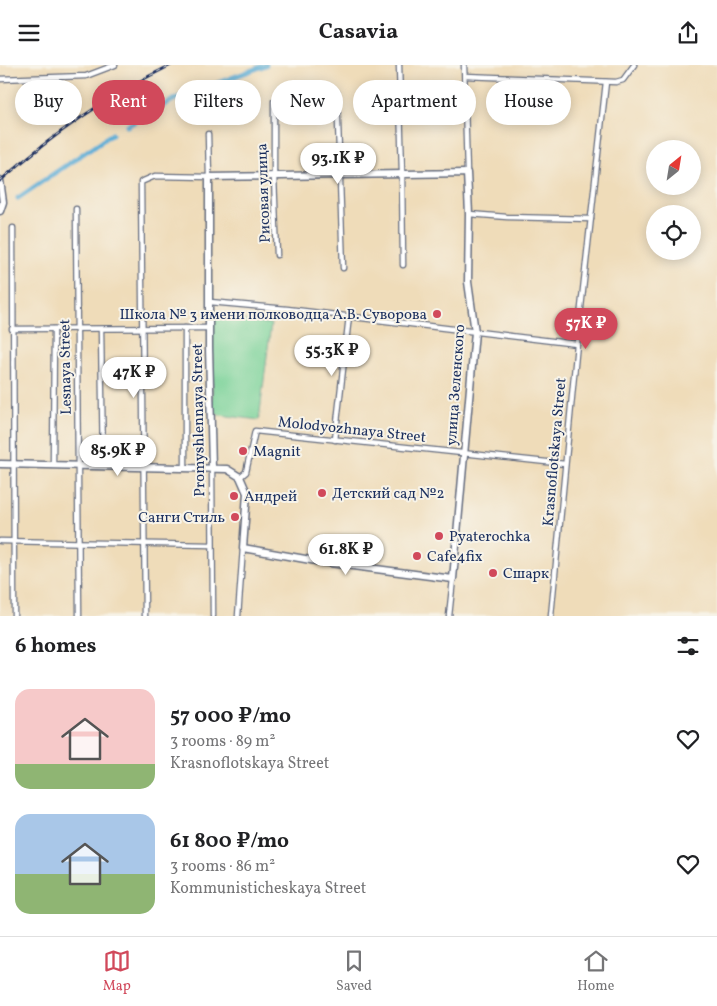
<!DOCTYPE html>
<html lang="en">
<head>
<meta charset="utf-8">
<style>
	:root { --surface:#fff; --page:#f2f2f2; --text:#202124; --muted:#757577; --line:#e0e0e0; --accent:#d1495b }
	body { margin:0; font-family:Vollkorn,serif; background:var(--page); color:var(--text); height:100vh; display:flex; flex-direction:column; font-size:19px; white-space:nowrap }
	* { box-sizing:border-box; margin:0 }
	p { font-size:16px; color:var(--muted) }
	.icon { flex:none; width:28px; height:28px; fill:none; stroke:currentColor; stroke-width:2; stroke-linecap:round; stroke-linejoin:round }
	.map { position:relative; height:551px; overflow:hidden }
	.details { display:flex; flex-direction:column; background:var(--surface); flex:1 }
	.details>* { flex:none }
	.guide { position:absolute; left:15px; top:15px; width:688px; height:45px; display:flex; gap:10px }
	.needle { width:32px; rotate:30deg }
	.controls { position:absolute; left:646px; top:75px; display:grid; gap:10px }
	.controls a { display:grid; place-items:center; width:55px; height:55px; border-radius:50%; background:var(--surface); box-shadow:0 2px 12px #0003; font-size:25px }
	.price { position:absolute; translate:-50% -42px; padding:0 11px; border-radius:18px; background:#fff; color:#222; font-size:16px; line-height:32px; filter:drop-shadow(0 1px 2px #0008) }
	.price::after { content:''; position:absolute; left:50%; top:30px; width:15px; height:11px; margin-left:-8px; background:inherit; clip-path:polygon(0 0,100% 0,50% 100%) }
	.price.on { background:var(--accent); color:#fff }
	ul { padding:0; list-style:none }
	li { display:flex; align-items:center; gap:15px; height:125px; padding:0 15px }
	li span { display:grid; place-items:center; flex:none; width:140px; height:100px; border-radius:15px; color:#555 }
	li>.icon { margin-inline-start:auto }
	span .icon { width:60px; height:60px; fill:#fffc; stroke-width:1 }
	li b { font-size:21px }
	h2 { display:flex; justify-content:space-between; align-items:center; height:60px; padding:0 15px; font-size:21px }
	.chip { padding:0 18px; border-radius:22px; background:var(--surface); box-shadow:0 2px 12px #0003; font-size:18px; line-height:45px }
	.chip.on { background:var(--accent); color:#fff }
	header { display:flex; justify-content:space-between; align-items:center; height:65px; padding:0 15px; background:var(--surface); font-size:22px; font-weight:700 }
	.menu { display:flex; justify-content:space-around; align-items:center; height:70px; border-top:1px solid var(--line); background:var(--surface); font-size:14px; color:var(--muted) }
	.menu a { display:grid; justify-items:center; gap:2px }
	.menu .on { color:var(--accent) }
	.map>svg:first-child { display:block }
	.green { fill:#78d298; stroke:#4a807b }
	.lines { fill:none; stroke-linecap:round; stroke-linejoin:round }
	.canal { stroke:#5aacd5; stroke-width:5 }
	.street-casing { stroke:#656c7e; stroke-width:7 }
	.secondary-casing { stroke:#656c7e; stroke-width:9 }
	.street { stroke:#fff; stroke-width:4.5 }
	.secondary { stroke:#fff; stroke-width:6 }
	.rail-casing { stroke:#1b2f5e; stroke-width:3 }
	.rail { stroke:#f7f3e8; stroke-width:1; stroke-dasharray:4; stroke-linecap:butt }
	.poi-dot { fill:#d1495b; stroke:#f7f3e8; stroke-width:2 }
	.labels { text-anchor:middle; stroke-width:4; stroke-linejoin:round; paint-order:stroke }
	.street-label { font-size:15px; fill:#1b2f5e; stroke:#f7f3e8 }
	.poi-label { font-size:15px; fill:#1b2f5e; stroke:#f7f3e8; text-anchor:start }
</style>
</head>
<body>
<header><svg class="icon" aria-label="menu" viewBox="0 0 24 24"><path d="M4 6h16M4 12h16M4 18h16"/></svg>Casavia<svg class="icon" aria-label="share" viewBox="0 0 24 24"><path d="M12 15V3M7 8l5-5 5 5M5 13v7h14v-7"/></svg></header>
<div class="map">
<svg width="717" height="551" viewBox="0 0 717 551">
	<rect width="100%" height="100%" fill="#f7f3e8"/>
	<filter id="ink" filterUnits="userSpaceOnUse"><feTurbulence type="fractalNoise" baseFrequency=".02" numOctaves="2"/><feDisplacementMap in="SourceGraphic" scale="10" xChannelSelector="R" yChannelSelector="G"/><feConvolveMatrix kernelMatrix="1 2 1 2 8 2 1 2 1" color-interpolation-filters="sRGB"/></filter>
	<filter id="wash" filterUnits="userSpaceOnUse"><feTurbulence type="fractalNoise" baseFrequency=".0096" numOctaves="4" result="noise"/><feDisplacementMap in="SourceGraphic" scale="20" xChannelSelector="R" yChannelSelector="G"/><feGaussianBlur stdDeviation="1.12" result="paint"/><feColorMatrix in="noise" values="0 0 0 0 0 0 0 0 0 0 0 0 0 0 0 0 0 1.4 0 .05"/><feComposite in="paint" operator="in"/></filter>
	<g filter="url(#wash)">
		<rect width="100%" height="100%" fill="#efdcb9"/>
		<polygon class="green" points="213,251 271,259 259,355 212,349"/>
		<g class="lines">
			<g class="canal">
				<polyline points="127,61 177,33 266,0"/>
				<polyline points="18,133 112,69"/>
			</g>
		</g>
	</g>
	<g filter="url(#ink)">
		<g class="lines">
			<g class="street-casing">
				<g id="street">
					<polyline points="399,0 402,108 403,200"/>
					<polyline points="464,0 467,108"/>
					<polyline points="465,11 616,17 623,15 634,0"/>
					<polyline points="0,14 86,11 115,0"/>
					<polyline points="337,28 343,203"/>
					<polyline points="274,36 274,111 277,190"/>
					<polyline points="76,144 79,551"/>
					<polyline points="469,149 507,152 591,154"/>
					<polyline points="13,163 14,551"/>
					<polyline points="210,237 287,244 577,279"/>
					<polyline points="185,263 185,402"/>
					<polyline points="12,264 209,263"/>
					<polyline points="101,264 103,401"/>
					<polyline points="335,375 349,251"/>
					<polyline points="53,400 54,264"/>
					<polyline points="212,403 213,551"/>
					<polyline points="240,412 246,407 255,366 565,399"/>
					<polyline points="0,476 211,480"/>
					<polyline points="145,551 141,117 155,111 209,112 208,69"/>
					<polyline points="238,551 243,483"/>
					<polyline points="449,551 453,514"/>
					<polyline points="551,551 577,279 606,17"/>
				</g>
			</g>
			<g class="secondary-casing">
				<g id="secondary">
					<polyline points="0,115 3,137 0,146"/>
					<polyline points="0,399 227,404 240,412 247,428 243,483 322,497 453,514 475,267 468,217 469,149 467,108 209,112 209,282 212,403"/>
				</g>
			</g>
			<use href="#street" class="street"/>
			<use href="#secondary" class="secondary"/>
			<g class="rail-casing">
				<path id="rail" d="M 0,116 C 53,69 107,31 171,0"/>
			</g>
			<use href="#rail" class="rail"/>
		</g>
	</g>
	<g class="poi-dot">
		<circle cx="437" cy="249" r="5"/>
		<circle cx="243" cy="386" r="5"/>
		<circle cx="322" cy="428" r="5"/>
		<circle cx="234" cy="431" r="5"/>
		<circle cx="235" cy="452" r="5"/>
		<circle cx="439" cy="471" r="5"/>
		<circle cx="417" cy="491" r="5"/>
		<circle cx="493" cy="508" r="5"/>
	</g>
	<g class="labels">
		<g class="street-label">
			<text transform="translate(263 128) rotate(-92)" y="5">Рисовая улица</text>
			<text transform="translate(65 302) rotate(-91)" y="5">Lesnaya Street</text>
			<text transform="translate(455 320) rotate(-86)" y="5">улица Зеленского</text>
			<text transform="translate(198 355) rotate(-91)" y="5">Promyshlennaya Street</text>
			<text transform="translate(352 364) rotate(6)" y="5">Molodyozhnaya Street</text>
			<text transform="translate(554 387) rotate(-85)" y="5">Krasnoflotskaya Street</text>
		</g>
		<g class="poi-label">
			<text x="427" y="254" text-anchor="end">Школа № 3 имени полководца А.В. Суворова</text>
			<text x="253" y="391">Magnit</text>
			<text x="332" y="433">Детский сад №2</text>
			<text x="244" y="436">Андрей</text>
			<text x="225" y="457" text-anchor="end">Санги Стиль</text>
			<text x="449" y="476">Pyaterochka</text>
			<text x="427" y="496">Cafe4fix</text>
			<text x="503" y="513">Сшарк</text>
		</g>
	</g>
</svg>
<div class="controls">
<a><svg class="needle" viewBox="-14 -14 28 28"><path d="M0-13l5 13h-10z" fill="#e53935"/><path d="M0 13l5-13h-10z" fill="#757577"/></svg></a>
<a><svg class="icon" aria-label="locate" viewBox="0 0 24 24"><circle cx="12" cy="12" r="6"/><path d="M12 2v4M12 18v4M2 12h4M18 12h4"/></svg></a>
</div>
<b class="price" style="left:338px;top:120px">93.1K ₽</b>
<b class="price on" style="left:586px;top:285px">57K ₽</b>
<b class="price" style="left:332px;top:312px">55.3K ₽</b>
<b class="price" style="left:134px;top:334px">47K ₽</b>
<b class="price" style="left:118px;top:412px">85.9K ₽</b>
<b class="price" style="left:346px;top:511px">61.8K ₽</b>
<div class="guide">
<a class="chip">Buy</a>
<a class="chip on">Rent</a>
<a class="chip">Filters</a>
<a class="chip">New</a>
<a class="chip">Apartment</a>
<a class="chip">House</a>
</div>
</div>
<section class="details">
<h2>6 homes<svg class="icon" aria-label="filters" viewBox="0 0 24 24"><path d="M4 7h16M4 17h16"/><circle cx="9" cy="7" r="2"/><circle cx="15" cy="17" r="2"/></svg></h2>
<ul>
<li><span style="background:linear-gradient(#f6c9c9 75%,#8fb573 0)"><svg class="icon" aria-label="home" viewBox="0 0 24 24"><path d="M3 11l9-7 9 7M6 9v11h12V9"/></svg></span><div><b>57 000 ₽/mo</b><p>3 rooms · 89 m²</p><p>Krasnoflotskaya Street</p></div><svg class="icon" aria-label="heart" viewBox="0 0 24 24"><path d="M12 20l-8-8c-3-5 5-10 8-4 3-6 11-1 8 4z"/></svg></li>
<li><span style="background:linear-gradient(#a9c7e8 60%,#8fb573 0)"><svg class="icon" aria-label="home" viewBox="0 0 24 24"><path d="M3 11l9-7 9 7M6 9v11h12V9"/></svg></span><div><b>61 800 ₽/mo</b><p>3 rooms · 86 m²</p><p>Kommunisticheskaya Street</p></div><svg class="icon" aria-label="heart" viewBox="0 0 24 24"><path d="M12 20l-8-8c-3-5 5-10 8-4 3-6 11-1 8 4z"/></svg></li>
</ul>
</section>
<nav class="menu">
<a class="on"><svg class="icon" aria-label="map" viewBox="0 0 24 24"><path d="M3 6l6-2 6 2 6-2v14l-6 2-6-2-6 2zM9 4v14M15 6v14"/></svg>Map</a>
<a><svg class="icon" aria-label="saved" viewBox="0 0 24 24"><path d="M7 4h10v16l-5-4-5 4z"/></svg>Saved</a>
<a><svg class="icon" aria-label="home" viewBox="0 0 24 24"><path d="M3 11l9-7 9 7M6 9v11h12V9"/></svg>Home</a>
</nav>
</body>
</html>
